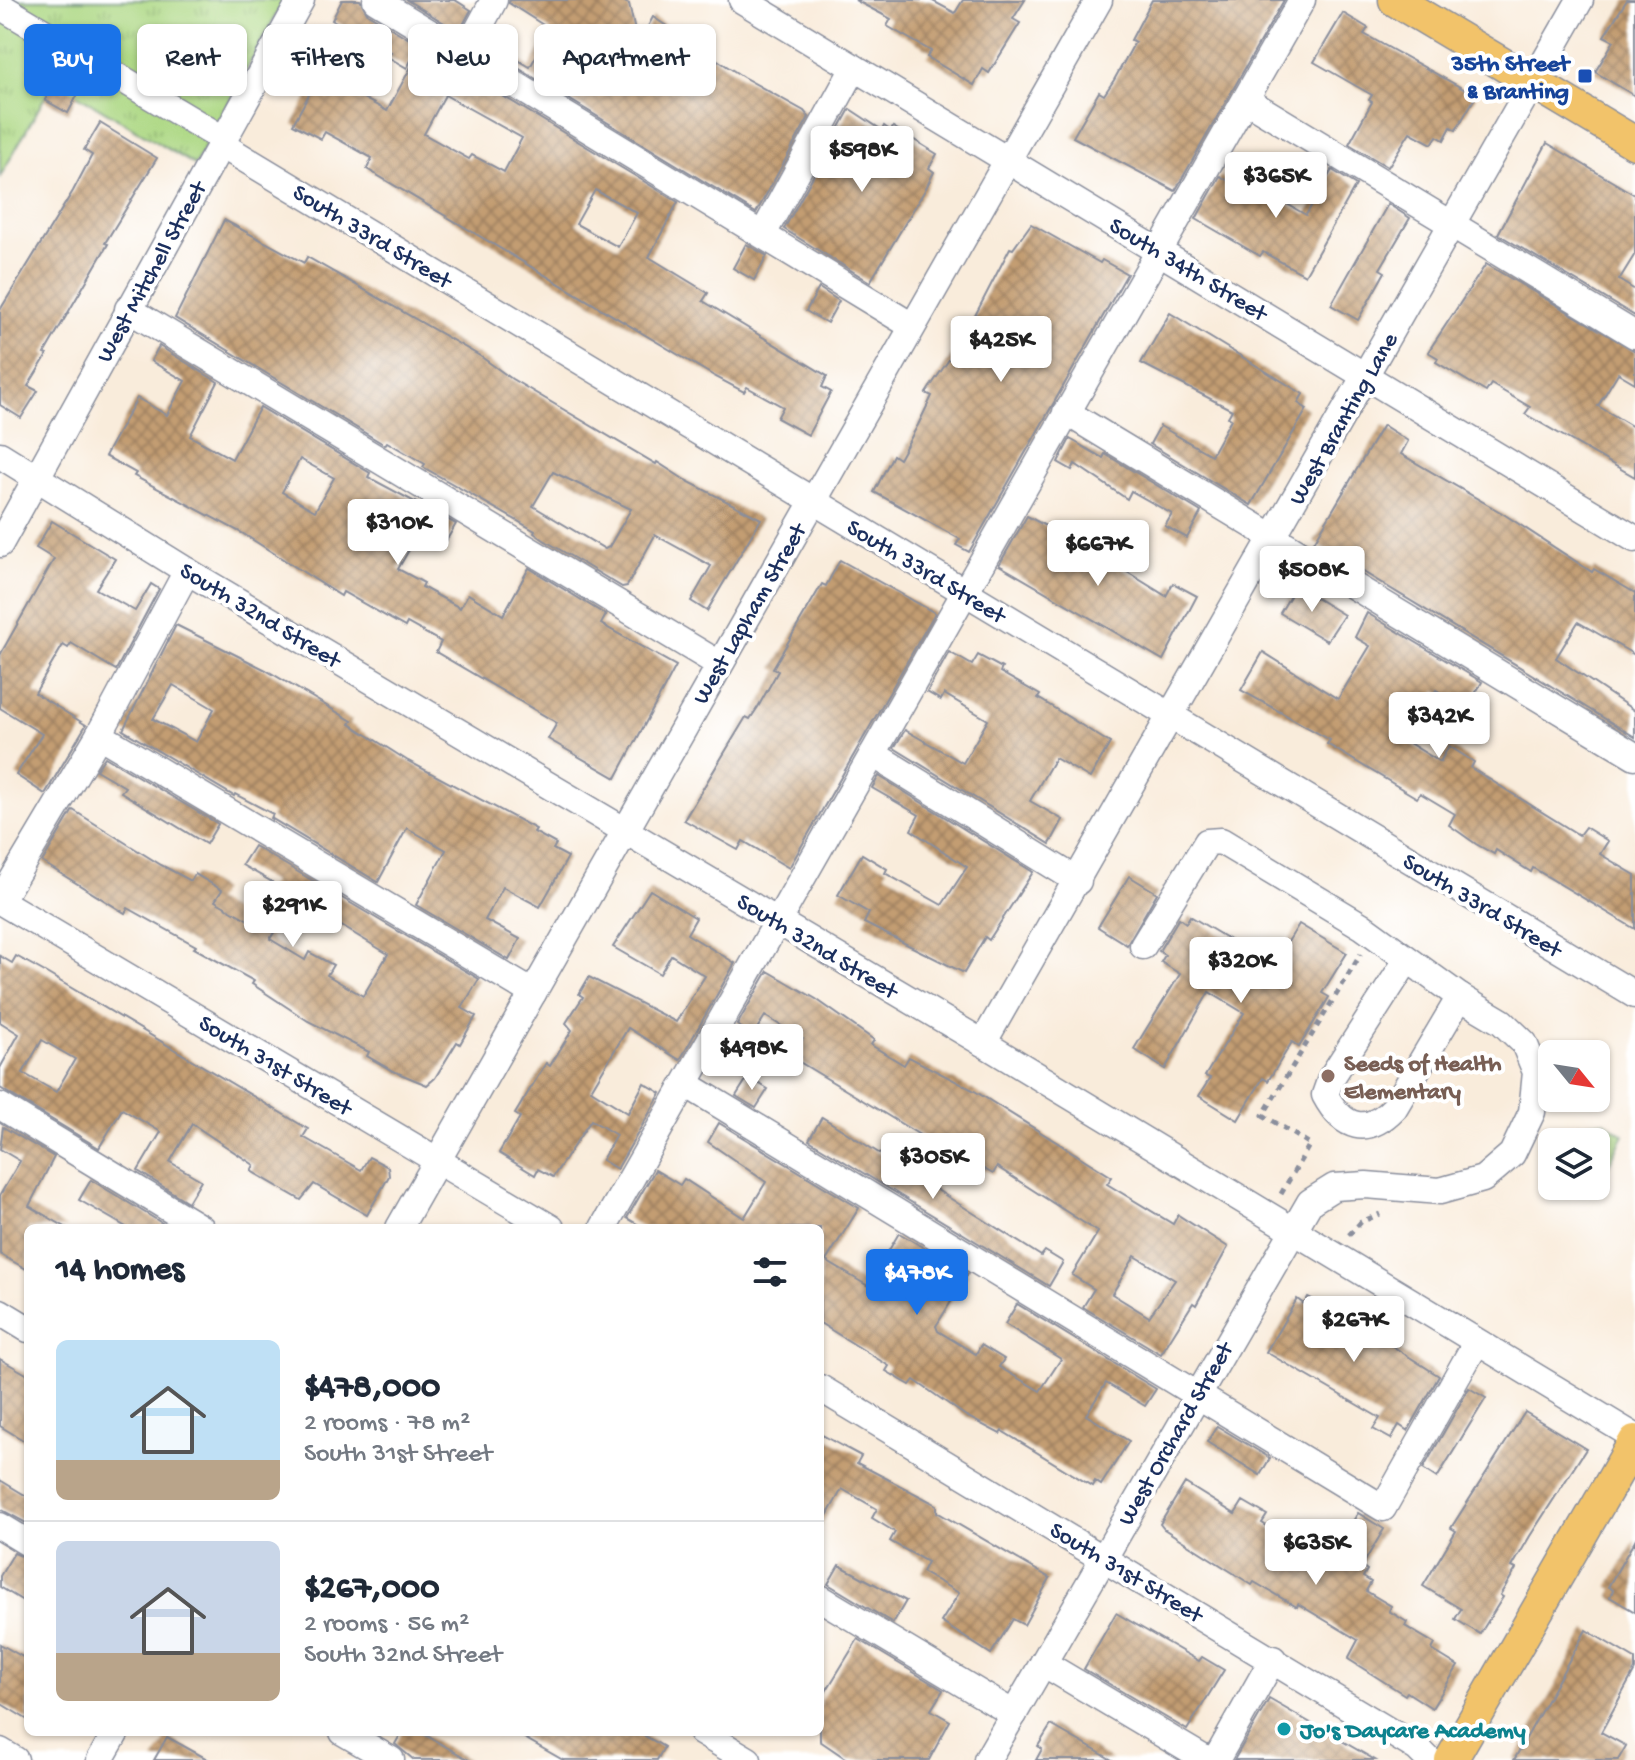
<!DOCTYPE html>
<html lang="en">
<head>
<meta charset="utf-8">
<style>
	:root { --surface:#fff; --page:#f6f6f7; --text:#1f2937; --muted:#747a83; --line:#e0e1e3; --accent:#1a73e8 }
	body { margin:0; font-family:"Gochi Hand",sans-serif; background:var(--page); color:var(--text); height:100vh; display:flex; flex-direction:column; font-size:30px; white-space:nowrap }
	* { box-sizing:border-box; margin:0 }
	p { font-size:26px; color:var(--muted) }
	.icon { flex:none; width:44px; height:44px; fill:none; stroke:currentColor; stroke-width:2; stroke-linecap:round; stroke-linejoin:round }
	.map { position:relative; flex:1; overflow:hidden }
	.sheet { position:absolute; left:24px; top:1224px; width:800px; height:512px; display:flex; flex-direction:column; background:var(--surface); border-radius:12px; box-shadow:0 2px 6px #0004 }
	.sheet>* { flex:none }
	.top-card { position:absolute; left:24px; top:24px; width:800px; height:72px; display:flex; gap:16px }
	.needle { width:52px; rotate:120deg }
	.controls { position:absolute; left:1538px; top:1040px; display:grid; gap:16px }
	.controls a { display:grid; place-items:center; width:72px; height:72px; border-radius:12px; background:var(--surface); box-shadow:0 2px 6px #0004; font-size:40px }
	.price { position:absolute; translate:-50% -68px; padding:0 18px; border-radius:8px; background:#fff; color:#222; font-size:26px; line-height:52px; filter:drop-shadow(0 2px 4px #0008) }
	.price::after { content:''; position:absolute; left:50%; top:48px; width:24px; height:18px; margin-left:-12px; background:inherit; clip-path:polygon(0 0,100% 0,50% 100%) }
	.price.selected { background:var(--accent); color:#fff }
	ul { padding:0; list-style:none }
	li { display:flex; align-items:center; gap:24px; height:200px; padding:0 32px }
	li+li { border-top:2px solid var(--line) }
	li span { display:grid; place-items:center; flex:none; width:224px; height:160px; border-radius:12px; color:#555 }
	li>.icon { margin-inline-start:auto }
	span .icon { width:96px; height:96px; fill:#fffc; stroke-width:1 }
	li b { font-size:34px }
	h2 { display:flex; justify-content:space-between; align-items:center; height:96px; padding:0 32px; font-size:34px }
	.pill { padding:0 28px; border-radius:12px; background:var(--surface); box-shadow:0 2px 6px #0004; font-size:28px; line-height:72px }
	.pill.selected { background:var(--accent); color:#fff }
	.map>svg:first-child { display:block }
	.park { fill:url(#park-tufts); stroke:#648471; stroke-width:2 }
	.building { fill:url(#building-cross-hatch); fill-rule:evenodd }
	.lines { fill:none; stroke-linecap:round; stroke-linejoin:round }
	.minor-casing { stroke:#8a8e9c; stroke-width:29 }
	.major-casing { stroke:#8a8e9c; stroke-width:35 }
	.path { stroke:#8a8e9c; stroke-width:5; stroke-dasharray:6 6; stroke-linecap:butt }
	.minor { stroke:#fff; stroke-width:26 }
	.major { stroke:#f2c36a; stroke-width:32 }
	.transit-dot { fill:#1a4fb4; stroke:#fff; stroke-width:3 }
	.education-dot { fill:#8d6e63; stroke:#fff; stroke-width:3 }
	.culture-dot { fill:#0f9aa8; stroke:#fff; stroke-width:3 }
	.labels { text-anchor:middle; stroke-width:8; stroke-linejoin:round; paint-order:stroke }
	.transit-label { font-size:24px; font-weight:bold; fill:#164399; stroke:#fff; text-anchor:end }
	.street-label { font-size:24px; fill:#1b2f5e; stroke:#fff }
	.education-label { font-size:24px; font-weight:bold; fill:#785e54; stroke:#fff; text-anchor:start }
	.culture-label { font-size:24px; font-weight:bold; fill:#0d838f; stroke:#fff; text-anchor:start }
</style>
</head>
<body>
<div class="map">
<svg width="1635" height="1760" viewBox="0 0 1635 1760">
	<defs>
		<pattern id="park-tufts" width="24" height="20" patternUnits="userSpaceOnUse" patternTransform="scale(2)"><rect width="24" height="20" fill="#add884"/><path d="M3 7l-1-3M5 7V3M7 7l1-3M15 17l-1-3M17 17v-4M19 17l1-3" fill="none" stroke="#94ba74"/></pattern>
		<pattern id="building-cross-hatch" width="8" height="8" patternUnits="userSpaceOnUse" patternTransform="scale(2)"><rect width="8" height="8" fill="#c39d72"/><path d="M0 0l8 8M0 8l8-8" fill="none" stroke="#9e8061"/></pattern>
	</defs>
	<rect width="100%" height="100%" fill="#fff"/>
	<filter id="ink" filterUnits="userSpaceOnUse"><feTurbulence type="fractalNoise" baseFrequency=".0125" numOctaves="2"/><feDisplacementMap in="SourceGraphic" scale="16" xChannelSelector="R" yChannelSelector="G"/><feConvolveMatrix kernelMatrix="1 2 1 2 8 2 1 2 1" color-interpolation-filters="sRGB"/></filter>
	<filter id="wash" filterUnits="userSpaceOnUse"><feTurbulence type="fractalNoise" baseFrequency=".006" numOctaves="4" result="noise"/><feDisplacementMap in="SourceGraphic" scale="32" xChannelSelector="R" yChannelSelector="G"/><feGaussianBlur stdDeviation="1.8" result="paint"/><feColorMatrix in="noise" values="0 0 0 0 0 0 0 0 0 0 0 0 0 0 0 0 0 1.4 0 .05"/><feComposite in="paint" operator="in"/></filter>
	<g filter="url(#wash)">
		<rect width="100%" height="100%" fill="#f9ecdb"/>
		<g class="park">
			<polygon points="0,0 284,0 195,165 54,81 0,177"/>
			<polygon points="1604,1121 1624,1135 1595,1191 1583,1186 1596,1186 1596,1142 1569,1142 1578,1124"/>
		</g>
		<g id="blocks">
			<g class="building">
				<polygon points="342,0 360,0 368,14 419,45 407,68 388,57 391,52 332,20"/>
				<polygon points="407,0 455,0 471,10 459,32"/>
				<polygon points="510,0 621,0 629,4 638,45 653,17 743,77 804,111 809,117 756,213 500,57 503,51 530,67 551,30 509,3"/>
				<polygon points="855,0 931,0 955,13 963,0 1025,0 1013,19 1020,23 989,73 983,69 974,85 927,57 931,51 887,26 891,19"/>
				<polygon points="1152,0 1284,0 1175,191 1073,137 1099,92 1104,95 1114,80 1135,42 1131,40"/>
				<polygon points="1627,0 1635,0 1635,96 1595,72 1614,41 1604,36"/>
				<polygon points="1343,13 1368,28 1364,34 1476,96 1456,130 1451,127 1444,140 1437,136 1432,144 1410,132 1388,167 1349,144 1372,102 1369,100 1372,95 1314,62"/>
				<path d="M 418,54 L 467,81 L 469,78 L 483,84 L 678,202 L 649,257 L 708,293 L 703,301 L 827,376 L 822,387 L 831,392 L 808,435 L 777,418 L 783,407 L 747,387 L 744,392 L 714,376 L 367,169 L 372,158 L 325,132 L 321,139 L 293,124 L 324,67 L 353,82 L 348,90 L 387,111 ZM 445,95 L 522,138 L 504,172 L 472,155 L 469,159 L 424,134 ZM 595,190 L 637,213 L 618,247 L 576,224 Z"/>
				<polygon points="55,81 78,94 68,113 45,100"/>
				<polygon points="850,109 882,130 884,126 891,131 893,127 937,154 929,168 934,172 925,190 870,282 784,229"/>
				<polygon points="100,123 157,158 105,243 108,244 44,354 47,355 28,386 38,391 21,418 0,405 0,310 73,191 92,155 84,150"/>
				<polygon points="1547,143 1635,195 1635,254 1619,280 1635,290 1635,316 1498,234"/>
				<polygon points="1332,170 1356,185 1305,275 1263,252 1260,256 1196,219 1220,176 1248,192 1256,186 1306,215"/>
				<polygon points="1388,204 1410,218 1380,269 1385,272 1358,320 1331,305"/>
				<path d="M 224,220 L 304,263 L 307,257 L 480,356 L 512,379 L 656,464 L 657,462 L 685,480 L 761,519 L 707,611 L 691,601 L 711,566 L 655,535 L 627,586 L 622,587 L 544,540 L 534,533 L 535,531 L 423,467 L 425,464 L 387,442 L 385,445 L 175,318 ZM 553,472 L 631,509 L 609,547 L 605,549 L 533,506 Z"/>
				<polygon points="1031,224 1100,263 1102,260 1127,274 969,552 956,545 960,539 874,492 893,455 899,459 918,425 932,396 926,393 963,339 1010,248 1013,249"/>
				<polygon points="746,244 767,256 754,280 733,268"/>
				<polygon points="1486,264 1635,351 1635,383 1618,373 1598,406 1635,428 1635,477 1525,414 1530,407 1491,384 1486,392 1436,362 1438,358 1428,352"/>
				<polygon points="819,288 839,301 827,323 806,311"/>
				<polygon points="1170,313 1303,394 1298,403 1307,409 1251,505 1150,444 1160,426 1211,455 1231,419 1228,417 1232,410 1141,363"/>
				<path d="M 159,346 L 218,382 L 190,436 L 232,459 L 260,407 L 370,473 L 368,477 L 456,524 L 445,543 L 421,529 L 398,569 L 424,583 L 422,587 L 460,608 L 468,594 L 503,615 L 529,568 L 606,615 L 601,624 L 676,666 L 616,778 L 548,739 L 557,723 L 436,652 L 441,642 L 407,623 L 405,627 L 343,592 L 341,596 L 242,533 L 134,476 L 136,473 L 105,456 L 137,398 L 167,415 L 185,381 L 151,361 ZM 300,459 L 334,478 L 315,511 L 282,492 Z"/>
				<polygon points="1383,425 1408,441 1401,454 1502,513 1592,572 1594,569 1635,593 1635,655 1578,622 1556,658 1635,711 1635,737 1314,542"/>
				<polygon points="1070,439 1103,458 1105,454 1201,512 1187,538 1165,526 1172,514 1131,491 1127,499 1075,464 1072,470 1058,462"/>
				<polygon points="1027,516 1103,557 1166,596 1173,583 1197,596 1163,660 999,565"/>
				<polygon points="52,521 115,559 96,589 135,611 151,584 159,589 116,670 71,643 68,648 63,645 35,693 86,725 45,794 16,775 42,734 0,708 0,655 54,559 36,548"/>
				<polygon points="840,560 935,613 789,868 743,841 738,850 684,820 746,717 750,719 758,707 778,671 773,668 822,584 826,586"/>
				<polygon points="1296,586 1344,615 1327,641 1280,613"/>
				<polygon points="1367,613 1482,682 1472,699 1465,696 1457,703 1436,690 1406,741 1440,762 1449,746 1474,762 1471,768 1579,835 1585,827 1608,841 1600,854 1635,875 1635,929 1533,868 1531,872 1496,850 1494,854 1476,844 1449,825 1455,814 1420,793 1417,798 1327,744 1330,740 1241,690 1263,652 1338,699 1370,646 1355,637"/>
				<path d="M 176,625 L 264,669 L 352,721 L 350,724 L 408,761 L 536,829 L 534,832 L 556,844 L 553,849 L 568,857 L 540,907 L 503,887 L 485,920 L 520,939 L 509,960 L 416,905 L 446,850 L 407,828 L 378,882 L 271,818 L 273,814 L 235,794 L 234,796 L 123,730 ZM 173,685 L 214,709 L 196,742 L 153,719 Z"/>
				<polygon points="949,652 972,665 978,655 1002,668 1000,672 1040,695 1038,698 1110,743 1090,778 1055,758 1030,801 1063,820 1050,844 894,748 905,730 963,763 988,720 944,694 941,700 927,692"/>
				<polygon points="105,757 218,824 206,844 121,792 125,787 96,770"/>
				<polygon points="879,776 1033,872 989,940 985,937 964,973 864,923 869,913 838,895 862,854 887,869 885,873 942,905 967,867 911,830 919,815 872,788"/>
				<path d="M 73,810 L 161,865 L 191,881 L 195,874 L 222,890 L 215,901 L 250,921 L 272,882 L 242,865 L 254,846 L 479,979 L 462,1008 L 476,1016 L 460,1044 L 457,1042 L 435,1078 L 427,1085 L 391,1070 L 367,1056 L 369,1052 L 308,1021 L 252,984 L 254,981 L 194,948 L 196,946 L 128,908 L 125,913 L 42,862 ZM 295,898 L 388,954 L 363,996 L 327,975 L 333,965 L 309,952 L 305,960 L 270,939 Z"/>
				<polygon points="1129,876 1157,893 1127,945 1098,927"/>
				<polygon points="650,890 696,918 687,934 735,963 680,1060 628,1028 591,1090 628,1113 644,1083 661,1093 617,1169 602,1160 616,1135 591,1120 553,1177 538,1169 535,1175 499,1153 520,1117 515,1114 546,1063 550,1066 572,1030 566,1023 583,997 579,994 589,977 676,1022 705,976 671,955 660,974 613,947"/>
				<polygon points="1190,916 1273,966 1299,924 1347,953 1322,993 1329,997 1299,1047 1292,1042 1268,1081 1263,1078 1238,1120 1199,1096 1210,1078 1205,1076 1244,1013 1209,992 1165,1069 1134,1049 1180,974 1161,962 1165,955 1159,951 1179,918 1186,923"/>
				<path d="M 0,956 L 12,963 L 16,956 L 43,971 L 308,1129 L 303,1137 L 361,1170 L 369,1157 L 388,1167 L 389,1176 L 367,1215 L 314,1184 L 301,1200 L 251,1171 L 254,1165 L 192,1124 L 170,1162 L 201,1180 L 188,1202 L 138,1171 L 161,1132 L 122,1109 L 99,1148 L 0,1088 L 0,1068 L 19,1034 L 0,1022 ZM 42,1040 L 75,1059 L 56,1092 L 23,1073 Z"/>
				<path d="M 768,971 L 816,999 L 874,1040 L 871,1045 L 904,1065 L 909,1057 L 973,1090 L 1112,1177 L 1107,1184 L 1173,1224 L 1178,1215 L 1228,1247 L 1196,1305 L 1193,1303 L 1161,1354 L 1083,1307 L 1094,1289 L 1072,1275 L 1098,1232 L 997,1167 L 993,1174 L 963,1157 L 961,1160 L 798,1061 L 801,1057 L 794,1053 L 803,1039 L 765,1016 L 753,1035 L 737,1025 ZM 1135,1256 L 1175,1280 L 1149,1317 L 1112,1294 Z"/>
				<polygon points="748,1077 768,1089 756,1108 736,1096"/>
				<polygon points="822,1117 1041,1256 1045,1251 1063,1262 1049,1286 809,1140"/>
				<polygon points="719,1123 859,1208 826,1261 868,1286 899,1233 968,1274 936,1326 938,1331 976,1354 981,1345 1004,1359 999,1367 1040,1391 1061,1359 1005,1324 1017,1304 1156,1389 1145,1406 1106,1383 1086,1415 1129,1441 1101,1485 1095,1481 1092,1486 1002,1431 1000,1434 966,1416 914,1380 910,1385 886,1371 889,1366 820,1323 820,1228 644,1228 627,1218 655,1170 680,1185 684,1179 744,1218 766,1182 708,1142"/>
				<polygon points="3,1127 54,1157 29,1206 67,1228 28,1228 28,1270 0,1254 0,1195 20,1161 0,1149"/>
				<polygon points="91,1180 170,1228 128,1228 79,1200"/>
				<polygon points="1308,1297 1385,1338 1383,1340 1439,1376 1408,1431 1399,1425 1391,1439 1373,1429 1380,1418 1266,1352 1297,1299 1304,1304"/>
				<polygon points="0,1359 28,1375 28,1443 0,1426"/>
				<polygon points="1469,1388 1486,1398 1437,1478 1423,1469"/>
				<polygon points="1525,1412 1586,1449 1530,1536 1512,1567 1516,1569 1500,1595 1503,1597 1480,1634 1455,1619 1461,1609 1423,1586 1456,1531 1451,1528"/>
				<polygon points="1217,1426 1270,1458 1260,1475 1207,1442"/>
				<polygon points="820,1434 861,1456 857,1463 937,1505 937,1512 1050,1578 1024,1625 1013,1619 991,1654 941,1622 959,1593 922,1572 927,1562 890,1541 895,1532 872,1518 877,1509 842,1489 820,1528"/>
				<polygon points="0,1480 28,1497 28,1524 0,1509"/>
				<polygon points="1185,1483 1235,1514 1243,1501 1267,1515 1262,1523 1327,1564 1358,1513 1384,1529 1362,1566 1367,1570 1363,1577 1371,1582 1366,1591 1391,1606 1389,1611 1407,1622 1405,1626 1435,1644 1432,1650 1458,1666 1432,1708 1407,1692 1405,1695 1348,1659 1358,1640 1298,1604 1297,1607 1254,1582 1252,1585 1164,1529 1160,1524"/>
				<polygon points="1635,1540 1635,1612 1610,1597 1613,1590 1608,1587"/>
				<polygon points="14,1553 28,1559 28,1604 0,1587 0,1576"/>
				<polygon points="839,1565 906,1601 893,1623 828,1584"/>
				<polygon points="1116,1613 1199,1661 1202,1657 1224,1670 1187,1730 1084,1669"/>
				<polygon points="1586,1630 1635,1659 1635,1670 1601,1732 1626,1746 1618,1760 1514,1760"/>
				<polygon points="858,1639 943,1690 931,1710 950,1721 929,1760 848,1760 820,1741 820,1701"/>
				<polygon points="0,1644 28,1660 28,1720 0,1703"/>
				<polygon points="1269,1699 1375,1760 1234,1760"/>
				<polygon points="1051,1725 1112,1760 1036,1760 1042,1749 1038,1746"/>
				<polygon points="402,1732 420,1732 469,1760 414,1760 395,1744"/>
				<polygon points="514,1732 638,1732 664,1747 657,1760 563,1760"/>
				<polygon points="167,1737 209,1760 154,1760"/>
			</g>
		</g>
	</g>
	<g filter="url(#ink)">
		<use href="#blocks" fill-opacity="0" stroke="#8a8e9c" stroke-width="2"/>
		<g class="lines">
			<g class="minor-casing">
				<g id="minor">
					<polyline points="376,0 912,326"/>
					<polyline points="742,0 1635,539"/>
					<polyline points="0,6 223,139"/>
					<polyline points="465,54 494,0"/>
					<polyline points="1246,100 1635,335"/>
					<polyline points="220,144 1635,995"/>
					<polyline points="763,234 854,68"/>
					<polyline points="128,309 719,664"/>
					<polyline points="1066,412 1635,756"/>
					<polyline points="0,455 187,571 983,1043 1635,1437"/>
					<polyline points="0,544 301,0"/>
					<polyline points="99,735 533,993"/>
					<polyline points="873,754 1078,881"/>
					<polyline points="0,901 551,1228"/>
					<polyline points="0,901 99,735 187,571"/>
					<path d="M 1407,960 L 1331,1078 L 1325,1095 C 1343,1129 1367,1136 1394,1108 L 1460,997"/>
					<polyline points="983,1043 1580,0"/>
					<polyline points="686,1084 1383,1508 1476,1343"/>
					<polyline points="0,1106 201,1228"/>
					<polyline points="399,1228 1099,0"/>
					<polyline points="603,1228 1302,0"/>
					<polyline points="0,1312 28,1329"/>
					<polyline points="820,1388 1417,1748 1429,1760"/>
					<polyline points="0,1526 28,1543"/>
					<polyline points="820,1598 1014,1714"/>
					<polyline points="1043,1663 1206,1760"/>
					<polyline points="343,1732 391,1760"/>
					<polyline points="701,1732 748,1760"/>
					<polyline points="0,1751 15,1760"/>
					<polyline points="100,1760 116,1732"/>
					<polyline points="987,1760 1310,1202 1334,1187 1366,1185 1440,1191 1483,1179 1512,1154 1532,1112 1536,1072 1524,1043 1502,1022 1460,997 1362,926 1221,841 1207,842 1143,946"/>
					<polyline points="1216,1760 1273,1659"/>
				</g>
			</g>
			<g class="major-casing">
				<g id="major">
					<polyline points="1395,0 1635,143"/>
					<polyline points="1451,1760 1635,1441"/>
				</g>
			</g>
			<g class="path">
				<polyline points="32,68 41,56"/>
				<polyline points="1281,1194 1310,1144 1263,1115 1361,954"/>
				<polyline points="1349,1235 1361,1222 1380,1214"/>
			</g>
			<use href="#minor" class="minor"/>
			<use href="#major" class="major"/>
		</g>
	</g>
	<rect class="transit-dot" x="1577" y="68" width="16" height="16" rx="4"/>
	<circle class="education-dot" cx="1328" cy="1076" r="8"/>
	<circle class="culture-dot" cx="1284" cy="1729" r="8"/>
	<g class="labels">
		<g class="transit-label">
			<text x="1569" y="70">35th Street<tspan x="1569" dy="28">&amp; Branting</tspan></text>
		</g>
		<g class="street-label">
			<text transform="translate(373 235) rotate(31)" y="8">South 33rd Street</text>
			<text transform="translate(1189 268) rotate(31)" y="8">South 34th Street</text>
			<text transform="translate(150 271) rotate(-61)" y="8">West Mitchell Street</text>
			<text transform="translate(1342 418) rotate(-60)" y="8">West Branting Lane</text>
			<text transform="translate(927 570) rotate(31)" y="8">South 33rd Street</text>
			<text transform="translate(748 613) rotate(-60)" y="8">West Lapham Street</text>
			<text transform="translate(261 614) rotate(31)" y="8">South 32nd Street</text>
			<text transform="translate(1483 904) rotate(31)" y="8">South 33rd Street</text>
			<text transform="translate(818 945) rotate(31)" y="8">South 32nd Street</text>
			<text transform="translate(276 1064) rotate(31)" y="8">South 31st Street</text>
			<text transform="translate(1174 1433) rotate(-60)" y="8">West Orchard Street</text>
			<text transform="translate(1127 1571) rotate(31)" y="8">South 31st Street</text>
		</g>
		<g class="education-label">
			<text x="1344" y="1070">Seeds of Health<tspan x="1344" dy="28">Elementary</tspan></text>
		</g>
		<g class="culture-label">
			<text x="1300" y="1737">Jo's Daycare Academy</text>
		</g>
	</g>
</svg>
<div class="controls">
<a><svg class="needle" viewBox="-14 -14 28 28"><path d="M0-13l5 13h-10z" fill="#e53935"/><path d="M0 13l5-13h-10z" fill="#747a83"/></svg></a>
<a><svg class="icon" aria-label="layers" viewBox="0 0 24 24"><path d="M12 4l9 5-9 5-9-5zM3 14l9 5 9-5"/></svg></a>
</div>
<b class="price" style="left:862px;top:194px">$598K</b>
<b class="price" style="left:1276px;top:220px">$365K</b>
<b class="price" style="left:1001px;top:384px">$425K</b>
<b class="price" style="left:398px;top:567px">$310K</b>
<b class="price" style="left:1098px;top:588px">$667K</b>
<b class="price" style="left:1312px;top:614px">$508K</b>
<b class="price" style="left:1439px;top:760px">$342K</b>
<b class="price" style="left:293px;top:949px">$291K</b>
<b class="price" style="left:1241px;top:1005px">$320K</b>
<b class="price" style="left:752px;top:1092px">$498K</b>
<b class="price" style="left:933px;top:1201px">$305K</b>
<b class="price selected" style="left:917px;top:1317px">$478K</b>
<b class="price" style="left:1354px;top:1364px">$267K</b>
<b class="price" style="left:1316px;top:1587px">$635K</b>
<div class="top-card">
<a class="pill selected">Buy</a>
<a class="pill">Rent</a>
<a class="pill">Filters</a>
<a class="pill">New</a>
<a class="pill">Apartment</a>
</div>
<section class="sheet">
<h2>14 homes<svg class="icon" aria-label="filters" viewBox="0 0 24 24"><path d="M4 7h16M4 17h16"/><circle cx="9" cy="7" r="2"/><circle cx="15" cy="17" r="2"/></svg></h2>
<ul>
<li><span style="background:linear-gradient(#bfe0f5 75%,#b9a48a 0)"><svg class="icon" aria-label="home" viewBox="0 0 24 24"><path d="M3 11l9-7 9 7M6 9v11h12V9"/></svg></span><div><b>$478,000</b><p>2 rooms · 78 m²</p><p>South 31st Street</p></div></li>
<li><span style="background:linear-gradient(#c9d6e8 70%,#b9a48a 0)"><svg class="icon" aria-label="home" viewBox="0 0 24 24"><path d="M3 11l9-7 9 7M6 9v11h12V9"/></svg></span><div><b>$267,000</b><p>2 rooms · 56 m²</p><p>South 32nd Street</p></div></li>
</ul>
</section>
</div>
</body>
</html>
